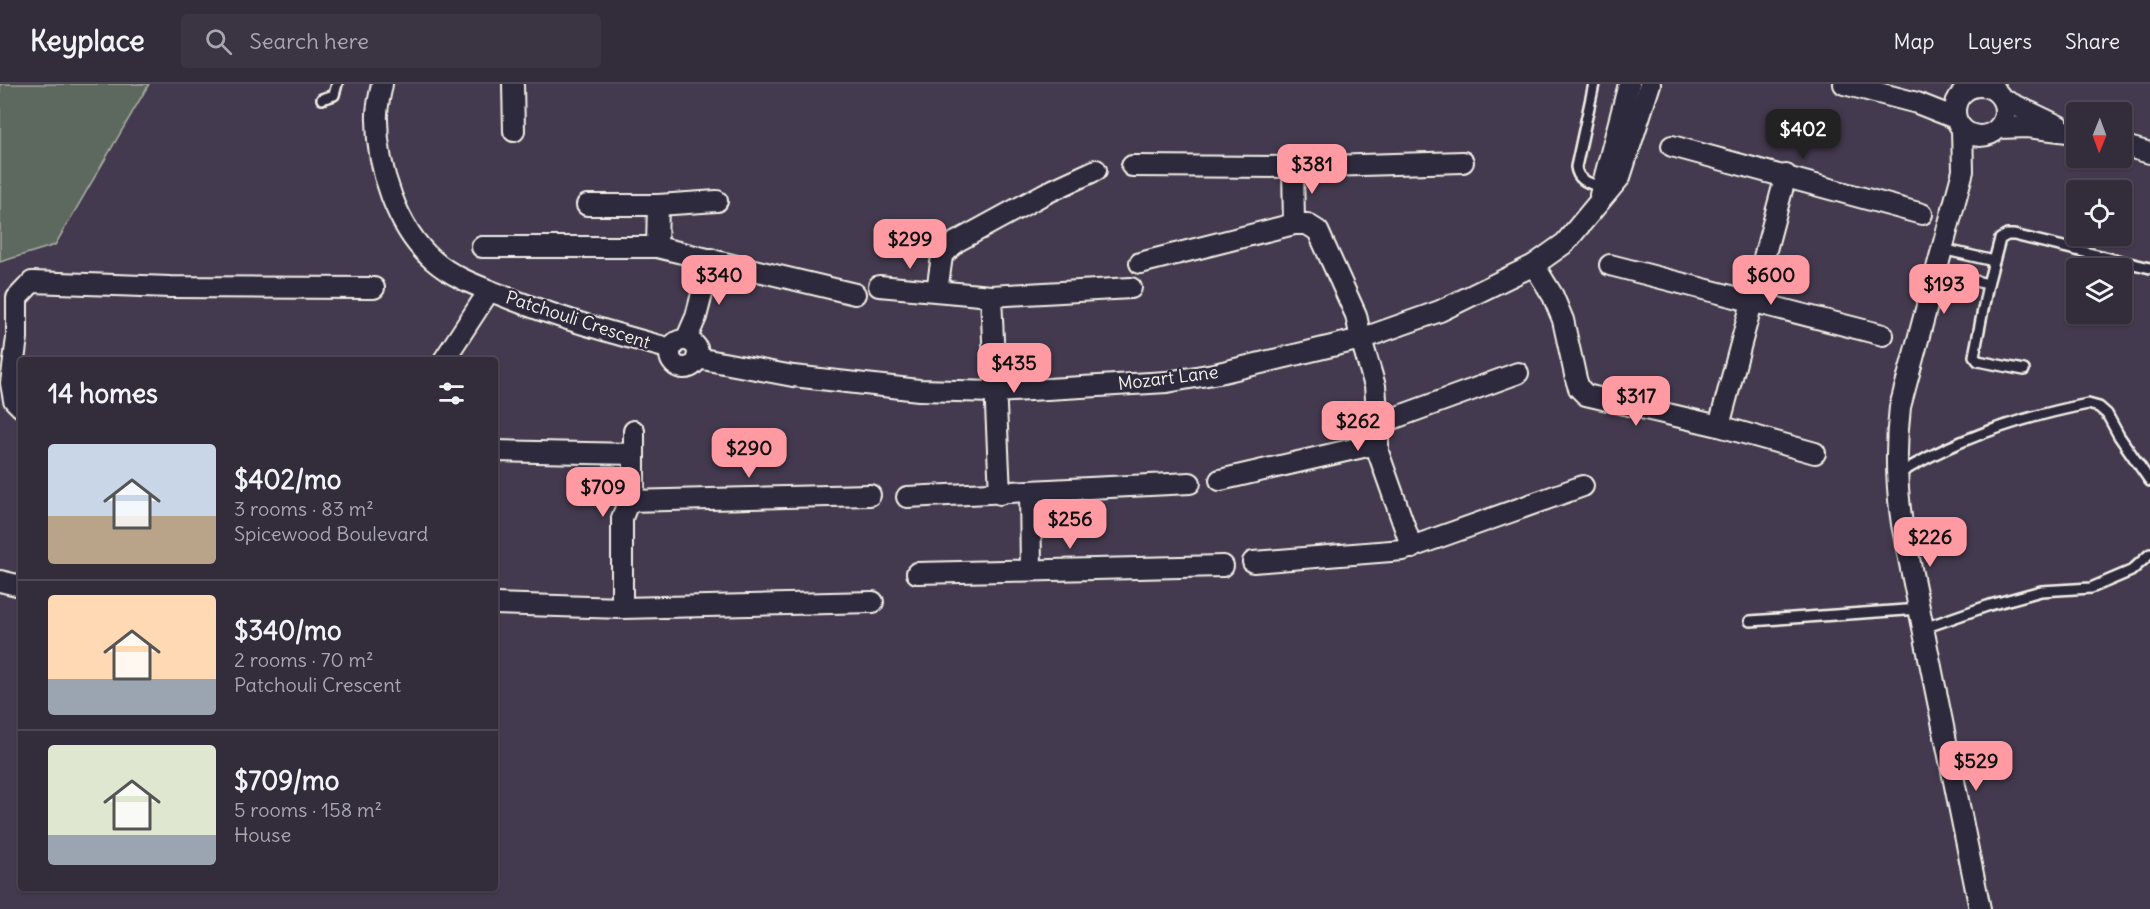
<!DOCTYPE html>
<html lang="en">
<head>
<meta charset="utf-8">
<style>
	:root { --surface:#332c3b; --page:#3b3442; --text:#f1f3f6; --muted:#a9a7af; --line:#4e4855; --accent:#ff9aa2 }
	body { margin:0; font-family:Delius,sans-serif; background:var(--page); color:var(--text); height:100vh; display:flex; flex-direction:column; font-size:22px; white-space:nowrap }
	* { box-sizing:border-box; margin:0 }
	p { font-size:20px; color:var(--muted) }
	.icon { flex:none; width:33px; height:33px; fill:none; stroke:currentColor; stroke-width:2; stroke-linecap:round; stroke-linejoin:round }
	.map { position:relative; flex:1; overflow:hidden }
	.panel { position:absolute; left:18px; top:273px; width:480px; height:534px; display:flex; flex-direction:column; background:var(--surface); border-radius:6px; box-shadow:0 2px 4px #0004,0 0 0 2px var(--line) }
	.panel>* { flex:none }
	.needle { width:39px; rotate:181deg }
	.tools { position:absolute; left:2066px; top:18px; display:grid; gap:12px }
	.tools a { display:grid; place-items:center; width:66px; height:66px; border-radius:6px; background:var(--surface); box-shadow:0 2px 4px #0004,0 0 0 2px var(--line); font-size:30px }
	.price { position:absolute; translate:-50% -51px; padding:0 14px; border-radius:12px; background:var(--accent); color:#111; font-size:20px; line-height:39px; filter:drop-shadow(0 2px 3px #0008) }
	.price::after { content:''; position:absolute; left:50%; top:36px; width:18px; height:14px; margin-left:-9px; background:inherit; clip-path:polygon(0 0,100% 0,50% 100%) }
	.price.current { background:#222; color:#fff }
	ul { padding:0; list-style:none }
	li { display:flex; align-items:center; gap:18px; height:150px; padding:0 30px }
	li+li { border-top:2px solid var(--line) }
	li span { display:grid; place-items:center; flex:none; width:168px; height:120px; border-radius:6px; color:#555 }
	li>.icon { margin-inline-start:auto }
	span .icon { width:72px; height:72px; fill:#fffc; stroke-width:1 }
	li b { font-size:26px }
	h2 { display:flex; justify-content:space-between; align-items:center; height:72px; padding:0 30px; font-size:26px }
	header { display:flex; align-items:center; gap:36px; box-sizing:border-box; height:84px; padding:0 30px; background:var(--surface); border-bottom:2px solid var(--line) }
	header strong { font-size:28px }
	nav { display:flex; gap:33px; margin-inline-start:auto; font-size:21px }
	.search { width:420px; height:54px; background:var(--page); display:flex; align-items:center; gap:15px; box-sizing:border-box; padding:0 21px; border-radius:6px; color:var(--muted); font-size:22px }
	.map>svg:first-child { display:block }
	.green { fill:#5d695e; stroke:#a8ada3; stroke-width:1.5 }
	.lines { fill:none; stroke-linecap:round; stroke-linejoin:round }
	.lane-casing { stroke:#f4f1e8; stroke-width:14 }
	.street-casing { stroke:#f4f1e8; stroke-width:24 }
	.lane { stroke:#2f2a3d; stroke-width:9 }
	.street { stroke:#2f2a3d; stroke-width:20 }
	.labels { text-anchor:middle; stroke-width:4.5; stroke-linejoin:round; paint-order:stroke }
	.street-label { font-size:18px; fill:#f4f1e8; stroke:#2f2a3d }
</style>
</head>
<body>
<header>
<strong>Keyplace</strong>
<div class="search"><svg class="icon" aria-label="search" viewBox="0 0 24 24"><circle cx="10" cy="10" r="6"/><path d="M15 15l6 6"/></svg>Search here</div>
<nav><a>Map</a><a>Layers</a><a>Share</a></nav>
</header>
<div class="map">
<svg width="2150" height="825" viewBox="0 0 2150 825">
	<rect width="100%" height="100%" fill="#443a4f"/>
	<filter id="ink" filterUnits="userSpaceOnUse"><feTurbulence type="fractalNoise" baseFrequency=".0167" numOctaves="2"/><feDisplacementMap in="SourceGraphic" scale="12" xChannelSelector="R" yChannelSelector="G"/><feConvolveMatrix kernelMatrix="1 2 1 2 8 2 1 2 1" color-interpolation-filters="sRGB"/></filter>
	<g filter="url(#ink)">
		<polygon class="green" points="0,0 149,0 55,161 0,178"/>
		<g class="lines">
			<g class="lane-casing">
				<g id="lane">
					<path d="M 1594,0 L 1576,83 C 1578,98 1590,99 1603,104"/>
					<polyline points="322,15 334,11 337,0"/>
					<polyline points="1942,165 1994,177"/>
					<polyline points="1936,188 1988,200"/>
					<polyline points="2024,286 1978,277 1974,272 1988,200 2000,155 2007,151 2014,151 2150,184"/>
					<path d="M 1897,391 C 1955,355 2022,333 2088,320 L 2099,323 L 2107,330 L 2119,352 L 2150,397"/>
					<polyline points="1750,537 1920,525"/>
					<polyline points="1924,544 1990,521 2041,507 2091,504 2131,487 2150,470"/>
				</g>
			</g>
			<g class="street-casing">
				<g id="street">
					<path d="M 382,0 C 380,12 376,24 377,36 C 377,83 397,145 433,176 C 452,193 478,202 501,211 C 557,234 613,249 671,265"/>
					<polyline points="513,0 514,47"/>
					<polyline points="1844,0 1917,19 1955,34"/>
					<circle cx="1980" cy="27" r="25"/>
					<polyline points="2002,15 2059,42"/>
					<polyline points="1999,44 2027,43 2076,49"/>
					<path d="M 1962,45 L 1963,87 L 1900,323 C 1895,363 1896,400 1902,440 L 1980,825"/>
					<polyline points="2121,61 2150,69"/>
					<polyline points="1672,62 1922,130"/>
					<polyline points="1132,82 1293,83 1463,78"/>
					<polyline points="1293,83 1294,140"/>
					<polyline points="1600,111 1629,0"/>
					<polyline points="587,121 658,121 717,117"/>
					<polyline points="482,163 657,163 855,210"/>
					<polyline points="657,163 658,121"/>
					<polyline points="1140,179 1294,140 1307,140 1318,147 1356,231 1361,255 1375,302 1378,340 1378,368 1412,464"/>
					<polyline points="1534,181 1553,212 1563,236 1576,295 1579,304 1586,311 1719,342 1815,369"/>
					<polyline points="1610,181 1883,251"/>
					<polyline points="879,202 991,212 1131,204"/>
					<polyline points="937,207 942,172 956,158 1044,110 1096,86"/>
					<polyline points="991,212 1000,410"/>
					<polyline points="686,256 696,233 711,175"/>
					<circle cx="684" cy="270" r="14"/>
					<polyline points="697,274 793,292 919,306 995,308 1167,298 1219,289 1361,255 1440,227 1534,181 1565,159 1620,93 1650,0"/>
					<polyline points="444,276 489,207"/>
					<polyline points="21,323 14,316 11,299 17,254 17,214 32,198 170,203 374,204"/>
					<polyline points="1378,340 1518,289"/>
					<polyline points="1719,342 1786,91"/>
					<polyline points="495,367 634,370"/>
					<polyline points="1220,396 1376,360"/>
					<polyline points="1030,409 1031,485"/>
					<polyline points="907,413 1190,399"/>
					<polyline points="628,417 870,411"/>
					<polyline points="1253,478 1403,466 1583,402"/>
					<polyline points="917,489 1223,482"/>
					<polyline points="0,497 21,502"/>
					<polyline points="495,520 622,524 873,518"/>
					<polyline points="622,524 622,434 634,403 634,347"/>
				</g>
			</g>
			<use href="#lane" class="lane"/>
			<use href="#street" class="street"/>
		</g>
	</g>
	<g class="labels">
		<g class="street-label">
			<text transform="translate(578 236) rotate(18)" y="6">Patchouli Crescent</text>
			<text transform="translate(1168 294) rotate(-7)" y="6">Mozart Lane</text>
		</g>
	</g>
</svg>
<div class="tools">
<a><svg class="needle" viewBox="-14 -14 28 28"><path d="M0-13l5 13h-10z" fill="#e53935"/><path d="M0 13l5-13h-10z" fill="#a9a7af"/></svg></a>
<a><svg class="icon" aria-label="locate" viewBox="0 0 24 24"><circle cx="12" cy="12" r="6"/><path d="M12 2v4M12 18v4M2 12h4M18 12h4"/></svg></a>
<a><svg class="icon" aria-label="layers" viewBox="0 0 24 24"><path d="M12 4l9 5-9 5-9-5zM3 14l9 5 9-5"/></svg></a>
</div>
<b class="price current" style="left:1803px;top:76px">$402</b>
<b class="price" style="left:1312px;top:111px">$381</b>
<b class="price" style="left:910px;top:186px">$299</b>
<b class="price" style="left:719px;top:222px">$340</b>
<b class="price" style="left:1771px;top:222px">$600</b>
<b class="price" style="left:1944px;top:231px">$193</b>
<b class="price" style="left:1014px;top:310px">$435</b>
<b class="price" style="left:1636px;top:343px">$317</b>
<b class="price" style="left:1358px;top:368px">$262</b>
<b class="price" style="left:749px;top:395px">$290</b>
<b class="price" style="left:603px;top:434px">$709</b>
<b class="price" style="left:1070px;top:466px">$256</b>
<b class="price" style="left:1930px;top:484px">$226</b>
<b class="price" style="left:1976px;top:708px">$529</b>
<section class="panel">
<h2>14 homes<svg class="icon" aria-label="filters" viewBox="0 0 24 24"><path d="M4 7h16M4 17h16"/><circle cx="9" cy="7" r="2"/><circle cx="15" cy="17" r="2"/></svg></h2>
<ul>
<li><span style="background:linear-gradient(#c9d6e8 60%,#b9a48a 0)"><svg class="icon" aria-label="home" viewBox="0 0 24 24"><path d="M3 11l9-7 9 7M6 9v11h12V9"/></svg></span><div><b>$402/mo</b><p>3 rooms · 83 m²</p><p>Spicewood Boulevard</p></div></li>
<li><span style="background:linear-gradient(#ffd9b3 70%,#9aa5b1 0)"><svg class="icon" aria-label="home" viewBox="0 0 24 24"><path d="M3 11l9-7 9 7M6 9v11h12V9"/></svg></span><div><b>$340/mo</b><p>2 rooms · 70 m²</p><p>Patchouli Crescent</p></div></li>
<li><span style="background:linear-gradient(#dfe7d0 75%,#9aa5b1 0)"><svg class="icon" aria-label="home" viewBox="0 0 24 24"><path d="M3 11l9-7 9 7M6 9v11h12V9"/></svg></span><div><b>$709/mo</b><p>5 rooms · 158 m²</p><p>House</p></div></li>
</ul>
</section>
</div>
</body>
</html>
